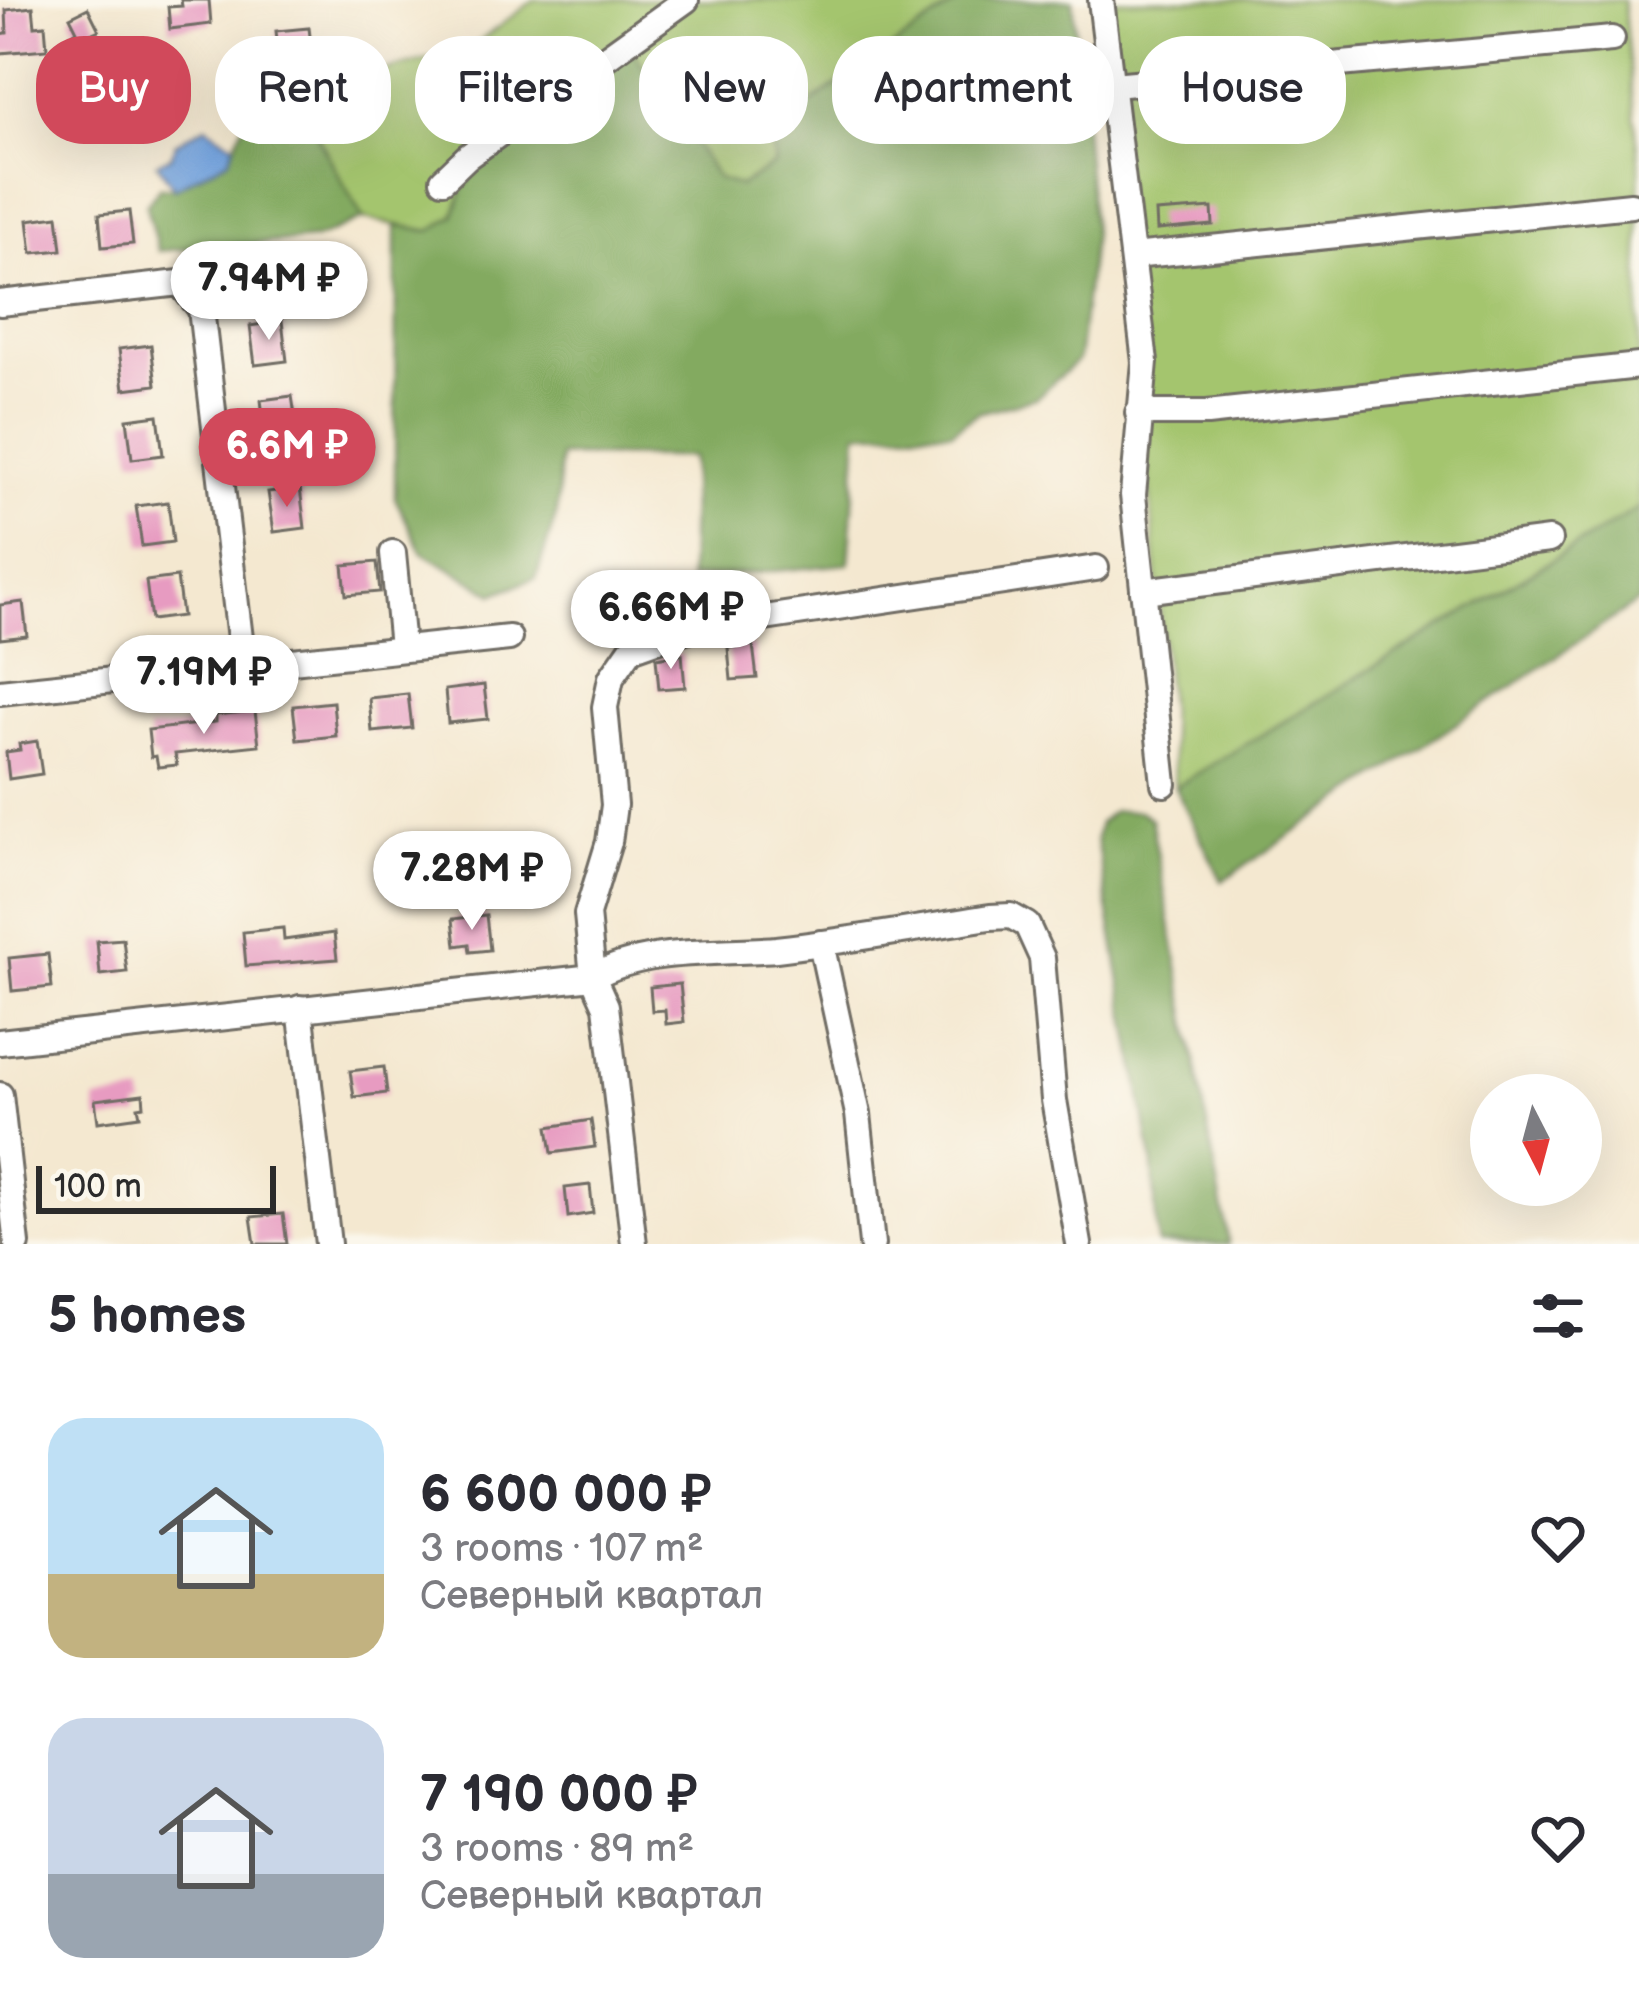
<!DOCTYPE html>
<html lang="en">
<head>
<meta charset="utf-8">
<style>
	:root { --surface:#fff; --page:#f7f7f7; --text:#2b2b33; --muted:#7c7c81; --accent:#d1495b }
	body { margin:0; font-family:"Balsamiq Sans",sans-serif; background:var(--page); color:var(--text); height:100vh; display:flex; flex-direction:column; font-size:45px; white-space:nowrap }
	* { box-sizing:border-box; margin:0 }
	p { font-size:39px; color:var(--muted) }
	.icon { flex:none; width:66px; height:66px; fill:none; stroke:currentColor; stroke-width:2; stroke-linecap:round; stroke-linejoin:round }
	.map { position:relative; height:1244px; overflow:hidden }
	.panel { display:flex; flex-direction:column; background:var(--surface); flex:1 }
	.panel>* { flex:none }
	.top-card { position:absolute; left:36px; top:36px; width:1569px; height:108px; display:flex; gap:24px }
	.needle { width:78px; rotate:174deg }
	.buttons { position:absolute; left:1470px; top:1074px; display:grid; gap:24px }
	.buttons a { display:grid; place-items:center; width:132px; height:132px; border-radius:50%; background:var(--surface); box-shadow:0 12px 48px #0002; font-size:60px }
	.scale { position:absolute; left:36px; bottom:30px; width:240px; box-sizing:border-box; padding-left:12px; border:6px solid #2b2b2b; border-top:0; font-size:33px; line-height:42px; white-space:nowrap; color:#2b2b2b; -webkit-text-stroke:9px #fbf7ec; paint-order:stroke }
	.price { position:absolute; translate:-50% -102px; padding:0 27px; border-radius:42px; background:#fff; color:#222; font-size:39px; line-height:78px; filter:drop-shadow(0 3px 6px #0008) }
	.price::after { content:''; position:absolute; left:50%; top:72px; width:36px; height:27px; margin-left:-18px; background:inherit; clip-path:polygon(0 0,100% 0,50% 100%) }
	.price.selected { background:var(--accent); color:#fff }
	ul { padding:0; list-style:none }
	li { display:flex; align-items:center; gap:36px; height:300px; padding:0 48px }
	li span { display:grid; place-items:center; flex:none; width:336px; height:240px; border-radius:36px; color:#555 }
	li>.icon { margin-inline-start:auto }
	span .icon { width:144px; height:144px; fill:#fffc; stroke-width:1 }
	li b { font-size:51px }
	h2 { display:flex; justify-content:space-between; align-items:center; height:144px; padding:0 48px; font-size:51px }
	.pill { padding:0 42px; border-radius:48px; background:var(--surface); box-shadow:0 12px 48px #0002; font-size:42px; line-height:108px }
	.pill.selected { background:var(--accent); color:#fff }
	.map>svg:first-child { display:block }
	.green { fill:#a4c56e; stroke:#68784c; stroke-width:3 }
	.forest { fill:#83aa61; stroke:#576a46; stroke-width:3 }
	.water { fill:#73a2dc; stroke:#4f6684; stroke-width:3 }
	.building { fill:#e79bc1 }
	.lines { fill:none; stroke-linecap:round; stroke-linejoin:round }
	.minor-casing { stroke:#716d65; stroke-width:30 }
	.minor { stroke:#fff; stroke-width:24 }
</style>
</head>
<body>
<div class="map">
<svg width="1639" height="1244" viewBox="0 0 1639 1244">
	<rect width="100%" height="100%" fill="#fbf7ec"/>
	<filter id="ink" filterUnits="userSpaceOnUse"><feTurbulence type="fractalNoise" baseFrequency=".00833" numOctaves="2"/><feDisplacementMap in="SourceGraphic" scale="24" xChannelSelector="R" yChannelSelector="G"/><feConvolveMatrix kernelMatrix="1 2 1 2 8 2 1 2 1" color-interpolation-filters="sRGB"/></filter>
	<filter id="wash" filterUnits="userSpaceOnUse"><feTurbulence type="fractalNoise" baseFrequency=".004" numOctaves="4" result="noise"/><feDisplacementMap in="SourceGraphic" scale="48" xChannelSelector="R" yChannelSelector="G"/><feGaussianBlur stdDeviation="2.7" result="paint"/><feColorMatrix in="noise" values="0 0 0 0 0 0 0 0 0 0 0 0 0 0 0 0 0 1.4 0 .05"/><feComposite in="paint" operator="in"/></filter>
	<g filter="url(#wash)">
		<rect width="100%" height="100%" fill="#f4e8d0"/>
		<g class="green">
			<polygon points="534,0 962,0 771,130 775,164 740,186 718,179 628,45 475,156 454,216 430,231 363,219 318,137 322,88 472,47"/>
			<polygon points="1108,0 1623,0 1639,161 1639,508 1175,787"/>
		</g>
		<g class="forest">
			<polygon points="962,0 1073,0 1093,233 1078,360 1036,398 977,413 952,431 858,432 849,564 689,579 692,457 560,456 557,513 536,578 494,594 422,552 395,498 396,225 430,231 454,216 475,156 629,45 718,179 740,186 775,164 771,130"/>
			<polygon points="290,105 318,111 318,137 363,219 316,239 158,251 146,205 160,187 175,188 229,159 247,116"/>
			<polygon points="1639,508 1639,601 1222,881 1175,787"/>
			<polygon points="1113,811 1139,811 1151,819 1229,1244 1157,1244 1153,1166 1096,839 1099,823"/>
		</g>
		<polygon class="water" points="206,126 235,145 229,159 174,188 157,163 172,156 175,143"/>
		<g id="blocks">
			<g class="building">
				<polygon points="181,0 209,0 211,24 170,29 168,7 182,6"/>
				<polygon points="33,7 35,26 45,25 47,49 0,53 0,34 7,33 6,10"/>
				<polygon points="88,8 99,30 88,35 96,50 73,62 61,40 77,31 70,17"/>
				<polygon points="309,28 313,62 280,65 276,31"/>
				<polygon points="1212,208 1213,225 1157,230 1156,212"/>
				<polygon points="129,211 133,244 102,247 99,214"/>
				<polygon points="58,216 62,250 32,253 28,220"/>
				<polygon points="282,321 287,361 255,365 250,326"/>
				<polygon points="151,345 156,385 124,389 119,349"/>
				<polygon points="292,396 298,435 266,440 261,400"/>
				<polygon points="158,415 163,455 132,459 127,419"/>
				<polygon points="300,488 305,528 274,532 268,492"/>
				<polygon points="168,502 173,542 142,546 136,506"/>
				<polygon points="377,562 380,592 346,595 343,565"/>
				<polygon points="177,577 182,616 151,620 146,581"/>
				<polygon points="23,602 27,636 0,639 0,605"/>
				<polygon points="753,645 757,678 731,680 728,648"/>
				<polygon points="682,654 685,687 659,689 656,658"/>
				<polygon points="484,685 488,719 448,723 445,690"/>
				<polygon points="408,694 412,728 372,732 369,698"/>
				<polygon points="333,702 336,736 297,740 293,706"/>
				<polygon points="255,711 259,745 175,754 177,765 158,767 156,756 151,757 148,730 216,722 216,715"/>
				<polygon points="37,741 42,774 9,779 6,752 20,750 19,744"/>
				<polygon points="521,849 522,863 517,863 520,888 492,891 489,852"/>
				<polygon points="486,915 490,950 470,952 469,944 456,946 453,919"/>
				<polygon points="283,928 284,940 334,933 337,959 246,966 243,932"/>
				<polygon points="123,939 127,972 100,975 97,941"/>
				<polygon points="48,954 52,987 12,991 9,958"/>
				<polygon points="680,984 684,1022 666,1024 665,1010 652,1011 650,987"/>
				<polygon points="384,1067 387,1093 354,1097 350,1071"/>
				<polygon points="143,1094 144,1106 138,1107 140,1116 98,1122 95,1100"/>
				<polygon points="591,1120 595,1147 552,1153 548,1127"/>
				<polygon points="590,1185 593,1213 568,1217 565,1188"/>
				<polygon points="283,1214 287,1244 255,1244 251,1217"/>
			</g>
		</g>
	</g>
	<g filter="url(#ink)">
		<use href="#blocks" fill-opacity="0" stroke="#716d65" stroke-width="3"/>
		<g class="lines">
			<g class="minor-casing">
				<g id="minor">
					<polyline points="1101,0 1145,362 1133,495 1164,784"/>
					<polyline points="1113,85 1612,39"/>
					<polyline points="443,180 467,157 686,0"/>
					<polyline points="1133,256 1631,205"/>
					<polyline points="0,303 180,283 201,309 243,664"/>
					<polyline points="1138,413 1207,413 1639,366"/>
					<polyline points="393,553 402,647"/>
					<polyline points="1143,591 1549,540"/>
					<polyline points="0,692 509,638"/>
					<polyline points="821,943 858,1114 872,1244"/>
					<polyline points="300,1008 328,1244"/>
					<polyline points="0,1042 593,977 606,1006 634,1244"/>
					<polyline points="0,1095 17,1244"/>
					<path d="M 1079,1244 L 1054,1100 L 1042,958 L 1027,925 L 1011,916 L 990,917 C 919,928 848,941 776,949 C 718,954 644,947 593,977 L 587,914 L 609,842 L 614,805 L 605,707 L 611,678 L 631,649 L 685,630 L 1096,568"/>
				</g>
			</g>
			<use href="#minor" class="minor"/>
		</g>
	</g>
</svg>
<div class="buttons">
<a><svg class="needle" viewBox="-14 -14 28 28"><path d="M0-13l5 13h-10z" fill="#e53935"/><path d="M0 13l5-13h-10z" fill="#7c7c81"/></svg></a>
</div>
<div class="scale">100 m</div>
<b class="price" style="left:269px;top:343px">7.94M ₽</b>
<b class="price selected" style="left:287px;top:510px">6.6M ₽</b>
<b class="price" style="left:671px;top:672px">6.66M ₽</b>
<b class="price" style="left:204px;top:737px">7.19M ₽</b>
<b class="price" style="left:472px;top:933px">7.28M ₽</b>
<div class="top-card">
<a class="pill selected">Buy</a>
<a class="pill">Rent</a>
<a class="pill">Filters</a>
<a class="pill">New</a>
<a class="pill">Apartment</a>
<a class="pill">House</a>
</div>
</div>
<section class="panel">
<h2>5 homes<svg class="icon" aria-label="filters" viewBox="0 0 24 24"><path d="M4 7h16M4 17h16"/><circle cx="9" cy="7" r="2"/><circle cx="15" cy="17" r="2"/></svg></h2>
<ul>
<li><span style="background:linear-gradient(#bfe0f5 65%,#c2b280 0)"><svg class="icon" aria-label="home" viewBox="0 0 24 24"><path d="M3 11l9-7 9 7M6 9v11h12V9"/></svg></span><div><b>6 600 000 ₽</b><p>3 rooms · 107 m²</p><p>Северный квартал</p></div><svg class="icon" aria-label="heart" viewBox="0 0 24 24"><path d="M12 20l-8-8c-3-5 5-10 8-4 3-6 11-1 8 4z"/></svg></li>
<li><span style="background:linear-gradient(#c9d6e8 65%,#9aa5b1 0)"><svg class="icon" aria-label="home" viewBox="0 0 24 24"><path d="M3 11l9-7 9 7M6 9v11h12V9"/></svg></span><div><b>7 190 000 ₽</b><p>3 rooms · 89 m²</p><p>Северный квартал</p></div><svg class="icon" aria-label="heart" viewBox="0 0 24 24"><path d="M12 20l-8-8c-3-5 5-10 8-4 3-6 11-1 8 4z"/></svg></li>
</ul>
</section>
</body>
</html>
